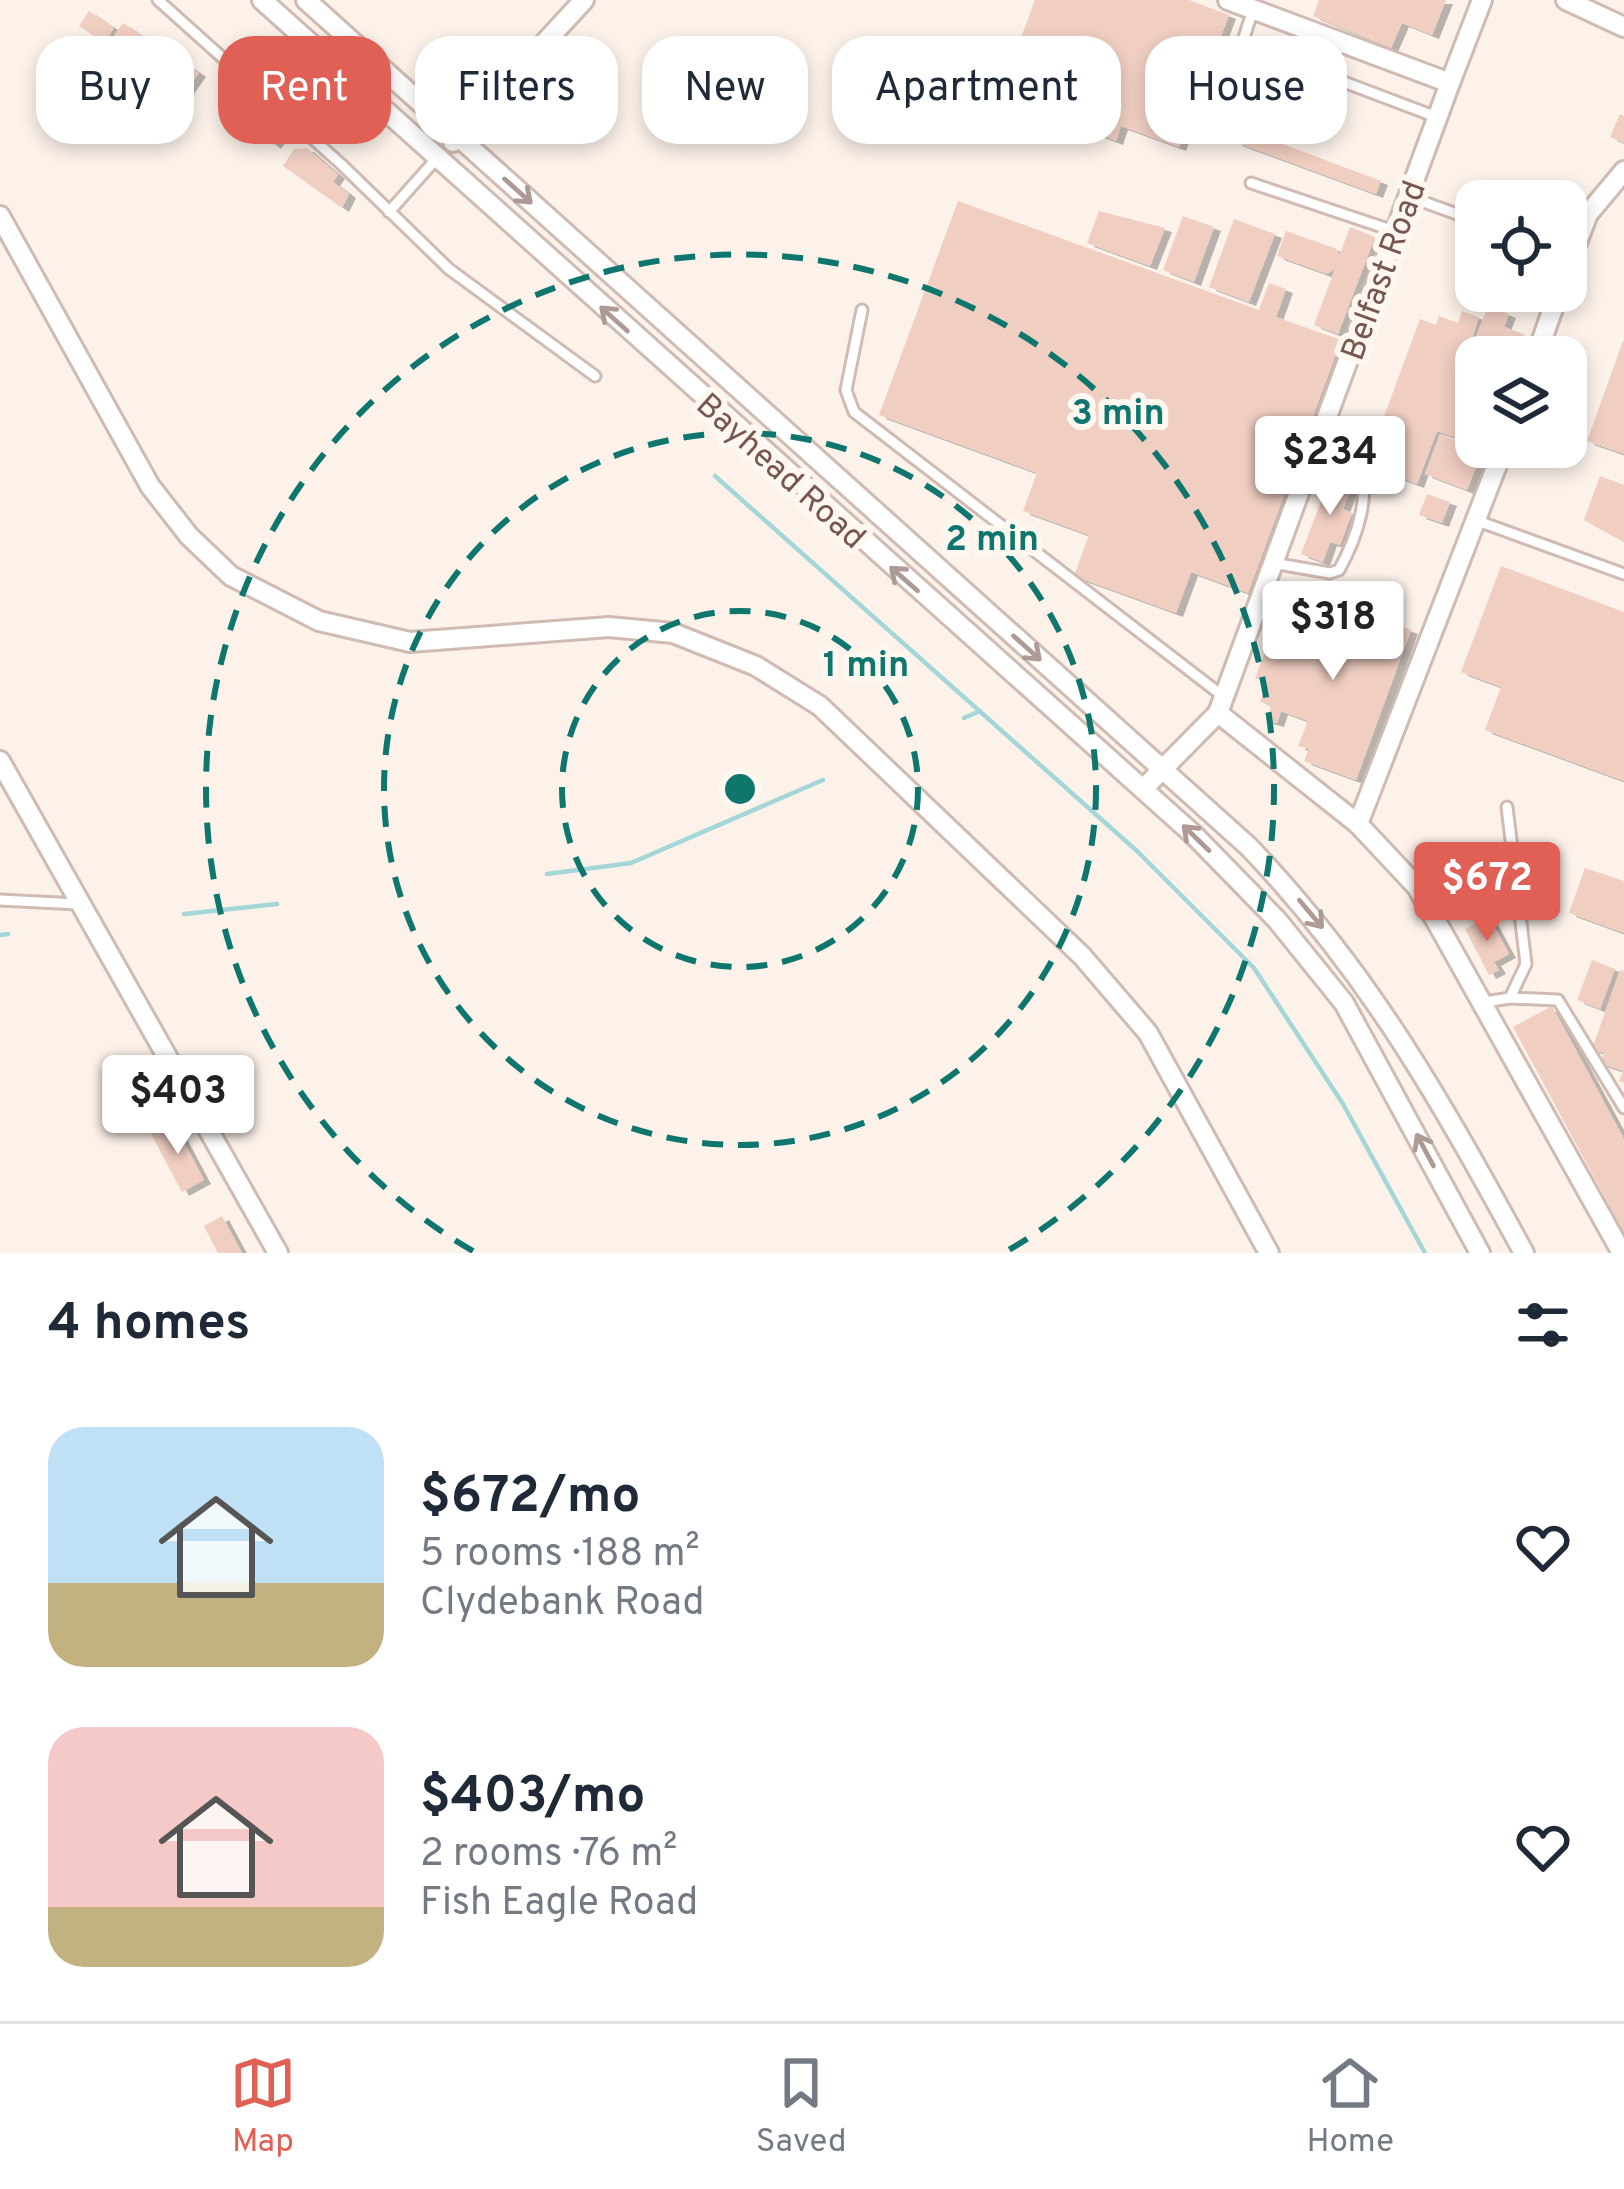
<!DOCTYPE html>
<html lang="en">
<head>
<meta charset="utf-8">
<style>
	:root { --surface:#fff; --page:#f2f2f3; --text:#1f2937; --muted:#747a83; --line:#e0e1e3; --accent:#e06055 }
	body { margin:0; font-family:Overpass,sans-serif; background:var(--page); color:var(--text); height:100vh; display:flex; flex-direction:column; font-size:45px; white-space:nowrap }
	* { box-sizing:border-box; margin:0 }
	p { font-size:39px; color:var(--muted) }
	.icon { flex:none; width:66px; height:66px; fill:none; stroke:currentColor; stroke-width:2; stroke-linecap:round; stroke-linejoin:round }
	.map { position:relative; height:1253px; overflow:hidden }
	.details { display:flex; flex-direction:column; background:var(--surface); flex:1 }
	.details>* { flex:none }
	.banner { position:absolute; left:36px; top:36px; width:1554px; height:108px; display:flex; gap:24px }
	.controls { position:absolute; left:1455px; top:180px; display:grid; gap:24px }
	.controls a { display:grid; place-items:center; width:132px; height:132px; border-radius:24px; background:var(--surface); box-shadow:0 6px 18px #0003; font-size:60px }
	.price { position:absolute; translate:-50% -102px; padding:0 27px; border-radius:12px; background:#fff; color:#222; font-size:39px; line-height:78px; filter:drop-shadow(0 3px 6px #0008) }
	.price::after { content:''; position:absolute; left:50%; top:72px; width:36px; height:27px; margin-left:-18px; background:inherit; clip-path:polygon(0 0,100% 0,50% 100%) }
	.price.on { background:var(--accent); color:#fff }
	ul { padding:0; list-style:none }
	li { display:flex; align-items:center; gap:36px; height:300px; padding:0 48px }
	li span { display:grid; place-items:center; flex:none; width:336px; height:240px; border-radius:36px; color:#555 }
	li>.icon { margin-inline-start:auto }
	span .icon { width:144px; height:144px; fill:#fffc; stroke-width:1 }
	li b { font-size:51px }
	h2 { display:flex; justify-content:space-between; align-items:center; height:144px; padding:0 48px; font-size:51px }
	.tag { padding:0 42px; border-radius:36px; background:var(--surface); box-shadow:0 6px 18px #0003; font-size:42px; line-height:108px }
	.tag.on { background:var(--accent); color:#fff }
	.dock { display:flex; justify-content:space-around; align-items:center; height:168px; border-top:3px solid var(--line); background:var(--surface); font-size:33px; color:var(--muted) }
	.dock a { display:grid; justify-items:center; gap:6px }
	.dock .on { color:var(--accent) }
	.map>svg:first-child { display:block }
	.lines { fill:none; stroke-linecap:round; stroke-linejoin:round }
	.stream { stroke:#a5d6d7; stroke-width:4.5 }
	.building { fill:#f0cec2; filter:url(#shadow) }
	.lane-casing { stroke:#d0bbb2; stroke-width:15 }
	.street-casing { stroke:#d0bbb2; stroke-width:24 }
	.lane { stroke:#fff; stroke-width:9 }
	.street { stroke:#fff; stroke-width:18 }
	.oneway { stroke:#ad9a95 }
	.ring { fill:none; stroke:#0f766e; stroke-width:6; stroke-dasharray:21 15 }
	.labels { text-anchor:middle; stroke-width:12; stroke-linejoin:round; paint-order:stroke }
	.street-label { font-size:33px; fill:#76564e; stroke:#fef7f0 }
	.centre { fill:#0f766e; stroke:#fef7f0; stroke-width:6 }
	.ring-label { font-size:36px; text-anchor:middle; font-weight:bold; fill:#0f766e; stroke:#fef7f0; stroke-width:12; stroke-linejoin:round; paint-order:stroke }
</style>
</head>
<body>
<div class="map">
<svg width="1624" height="1253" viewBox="0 0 1624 1253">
	<defs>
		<filter id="shadow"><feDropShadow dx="7" dy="4" stdDeviation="0" flood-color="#0004"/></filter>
	</defs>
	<rect width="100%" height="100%" fill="#fcf2ea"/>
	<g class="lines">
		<g class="stream">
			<polyline points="715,476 1137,851 1254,968 1343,1104 1425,1253"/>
			<polyline points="964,718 980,711"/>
			<polyline points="547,874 631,863 823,780"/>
			<polyline points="184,914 277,904"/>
			<polyline points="0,935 8,934"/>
		</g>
	</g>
	<g class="building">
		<polygon points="1035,0 1189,0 1229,15 1179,147 1121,126 1116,141 1040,113 1038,120 1054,126 1050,135 1014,122 1025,91 1004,83"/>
		<polygon points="1319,0 1446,0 1432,35 1402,23 1391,48 1313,16"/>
		<polygon points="89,11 114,28 107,38 100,40 79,26"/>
		<polygon points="123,23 166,53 163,68 114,36"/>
		<polygon points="188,65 199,73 187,90 175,82"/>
		<polygon points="239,87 254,98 246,110 281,135 274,145 232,113 228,119 220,113"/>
		<polygon points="1620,114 1624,116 1624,143 1610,137"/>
		<polygon points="1240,128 1381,181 1376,194 1235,142"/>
		<polygon points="307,148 338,175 333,182 349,194 342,208 283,166 294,149"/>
		<polygon points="958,201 1259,310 1269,283 1286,289 1276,317 1341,340 1248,593 1191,572 1176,613 1074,576 1089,535 1023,511 1037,473 879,415"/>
		<polygon points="1099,211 1165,228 1150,266 1087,243"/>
		<polygon points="1183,216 1214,227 1194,282 1163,270"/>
		<polygon points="1234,219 1275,234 1249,302 1209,287"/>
		<polygon points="1350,227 1375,237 1338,334 1314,325 1335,269 1327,274 1277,256 1286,231 1337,249 1339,256"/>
		<polygon points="1488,306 1509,314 1504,327 1524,334 1517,357 1476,357 1476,396 1460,439 1437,431 1417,484 1366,465 1420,319 1436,325 1439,316 1458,323 1462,311 1479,317 1460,376 1474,340 1494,344 1476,337"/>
		<polygon points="1623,341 1624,341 1624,454 1587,441"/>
		<polygon points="1440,434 1462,443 1465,435 1476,439 1476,448 1482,451 1467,490 1425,474"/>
		<polygon points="1333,470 1355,478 1343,509 1352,513 1340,545 1330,542 1323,562 1301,554"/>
		<polygon points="1600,476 1624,485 1624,542 1584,520"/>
		<polygon points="1427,494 1450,502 1442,523 1419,515"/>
		<polygon points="1501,566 1624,612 1624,781 1485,730 1501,687 1461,672"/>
		<polygon points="1292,584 1330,599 1323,620 1283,605"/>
		<polygon points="1343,605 1411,630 1356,780 1304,761 1309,749 1298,746 1308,721 1281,711 1277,723 1266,720 1271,707 1260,701 1267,682 1255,678 1280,613 1319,628 1317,634 1331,639"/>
		<polygon points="1585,868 1624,881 1624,933 1569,913"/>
		<polygon points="1489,917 1509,954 1494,962 1499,970 1489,975 1465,929"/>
		<polygon points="1592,960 1615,969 1600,1009 1577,1000"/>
		<polygon points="1620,970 1624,971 1624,1083 1619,1081 1623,1071 1600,1063 1604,1053 1592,1049"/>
		<polygon points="1552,1006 1624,1139 1624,1233 1513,1027"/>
		<polygon points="141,1065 167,1113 150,1122 124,1074"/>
		<polygon points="173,1122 204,1180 182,1192 151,1134"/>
		<polygon points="222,1216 242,1253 218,1253 204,1226"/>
	</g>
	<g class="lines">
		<g class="lane-casing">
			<g id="lane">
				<polyline points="158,0 341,164 449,269 595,376"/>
				<polyline points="1283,59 1439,118"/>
				<polyline points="1215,126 1253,10"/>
				<polyline points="1251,183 1397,232"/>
				<polyline points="1410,197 1476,221"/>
				<polyline points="389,212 437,158"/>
				<polyline points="862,310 846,390 854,412 1224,697"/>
				<polyline points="1478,521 1624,574"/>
				<path d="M 1273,563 L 1330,573 L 1339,570 C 1354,543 1377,488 1353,459 C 1346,451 1331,444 1322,437"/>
				<polyline points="0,900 78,904"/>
				<polyline points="1510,998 1558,1000 1624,1108"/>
				<polyline points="1485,1002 1510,998 1526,964 1507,807"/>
			</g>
		</g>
		<g class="street-casing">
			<g id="street">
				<polyline points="262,0 1194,835 1277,920 1344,1003 1480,1253"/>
				<path d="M 306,0 L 1249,847 C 1370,974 1441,1101 1524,1253"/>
				<polyline points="1566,0 1624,27"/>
				<polyline points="1450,83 1482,0"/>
				<polyline points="453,142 584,0"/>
				<polyline points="0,216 150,486 189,536 231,576 319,621 410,642 609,627 673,633 756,666 820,706 1082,956 1148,1033 1269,1253"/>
				<polyline points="1566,271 1588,214 1624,171"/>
				<polyline points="1536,357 1559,291"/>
				<polyline points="1218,713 1358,824 1417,887 1622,1253"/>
				<polyline points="0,761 278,1253"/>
				<polyline points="1143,789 1218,713 1450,83 1228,0"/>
				<polyline points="1358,824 1504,447"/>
			</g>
		</g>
		<use href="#lane" class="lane"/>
		<use href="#street" class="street"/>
	</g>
	<defs><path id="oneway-shaft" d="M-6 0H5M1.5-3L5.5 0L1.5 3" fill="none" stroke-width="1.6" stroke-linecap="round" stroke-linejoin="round" transform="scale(3)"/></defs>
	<g class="oneway">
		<use href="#oneway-shaft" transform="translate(518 191) rotate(42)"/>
		<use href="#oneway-shaft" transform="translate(614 319) rotate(-138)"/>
		<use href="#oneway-shaft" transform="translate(904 579) rotate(-139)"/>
		<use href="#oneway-shaft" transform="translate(1027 648) rotate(42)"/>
		<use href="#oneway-shaft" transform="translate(1196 838) rotate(-136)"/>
		<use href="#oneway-shaft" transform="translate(1311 914) rotate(50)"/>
		<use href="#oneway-shaft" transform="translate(1425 1150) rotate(-118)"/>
	</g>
	<g class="ring">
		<circle cx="740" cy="789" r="178"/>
		<circle cx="740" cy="789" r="356"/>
		<path d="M473 1251A534 534 0 1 1 1007 1251"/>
	</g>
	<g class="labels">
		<g class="street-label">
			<text transform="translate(1382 270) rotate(-70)" y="12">Belfast Road</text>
			<text transform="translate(782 470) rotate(42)" y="12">Bayhead Road</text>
		</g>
	</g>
	<circle cx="740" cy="789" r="18" class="centre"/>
	<g class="ring-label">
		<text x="1118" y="424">3 min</text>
		<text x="992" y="550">2 min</text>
		<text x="866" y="676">1 min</text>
	</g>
</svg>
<div class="controls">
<a><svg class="icon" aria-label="locate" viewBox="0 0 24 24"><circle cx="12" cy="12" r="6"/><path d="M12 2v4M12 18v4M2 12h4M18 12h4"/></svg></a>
<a><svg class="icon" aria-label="layers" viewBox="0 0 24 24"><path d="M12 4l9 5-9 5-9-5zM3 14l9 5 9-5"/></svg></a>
</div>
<b class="price" style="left:1330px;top:518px">$234</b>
<b class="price" style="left:1333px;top:683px">$318</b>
<b class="price on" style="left:1487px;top:944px">$672</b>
<b class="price" style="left:178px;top:1157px">$403</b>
<div class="banner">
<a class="tag">Buy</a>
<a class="tag on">Rent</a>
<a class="tag">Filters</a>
<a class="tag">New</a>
<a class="tag">Apartment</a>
<a class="tag">House</a>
</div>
</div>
<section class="details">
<h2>4 homes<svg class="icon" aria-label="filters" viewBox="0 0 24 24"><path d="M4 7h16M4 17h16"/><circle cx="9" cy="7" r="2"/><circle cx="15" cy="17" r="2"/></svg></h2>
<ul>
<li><span style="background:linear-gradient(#bfe0f5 65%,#c2b280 0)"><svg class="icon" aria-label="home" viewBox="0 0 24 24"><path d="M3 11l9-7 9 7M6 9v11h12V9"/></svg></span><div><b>$672/mo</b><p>5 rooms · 188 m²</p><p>Clydebank Road</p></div><svg class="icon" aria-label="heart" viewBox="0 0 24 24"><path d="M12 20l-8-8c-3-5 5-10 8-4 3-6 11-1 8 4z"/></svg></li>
<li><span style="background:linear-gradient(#f6c9c9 75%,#c2b280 0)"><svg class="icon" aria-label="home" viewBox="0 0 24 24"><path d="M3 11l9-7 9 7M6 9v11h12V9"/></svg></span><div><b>$403/mo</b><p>2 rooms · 76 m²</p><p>Fish Eagle Road</p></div><svg class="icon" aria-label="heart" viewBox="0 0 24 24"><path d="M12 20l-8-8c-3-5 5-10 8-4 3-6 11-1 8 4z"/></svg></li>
</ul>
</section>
<nav class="dock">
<a class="on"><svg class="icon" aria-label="map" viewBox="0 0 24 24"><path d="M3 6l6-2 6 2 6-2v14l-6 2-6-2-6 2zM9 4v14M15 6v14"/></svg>Map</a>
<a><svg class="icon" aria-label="saved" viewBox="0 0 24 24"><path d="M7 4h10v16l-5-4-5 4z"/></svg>Saved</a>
<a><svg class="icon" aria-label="home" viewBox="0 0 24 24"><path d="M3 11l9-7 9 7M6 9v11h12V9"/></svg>Home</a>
</nav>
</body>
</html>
